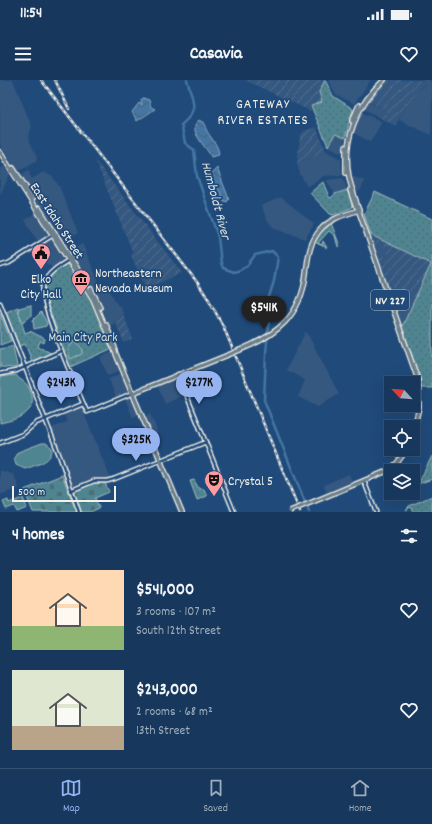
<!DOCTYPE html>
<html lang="en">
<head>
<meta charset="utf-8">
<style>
	:root { --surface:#17385c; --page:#244365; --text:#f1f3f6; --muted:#9eacbb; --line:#365272; --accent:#95b2f1 }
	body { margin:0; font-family:Dekko,sans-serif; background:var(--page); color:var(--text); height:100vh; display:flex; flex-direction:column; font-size:15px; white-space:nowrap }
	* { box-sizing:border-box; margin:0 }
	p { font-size:13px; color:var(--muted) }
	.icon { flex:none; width:22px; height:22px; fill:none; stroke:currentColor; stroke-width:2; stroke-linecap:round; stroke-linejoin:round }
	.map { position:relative; height:432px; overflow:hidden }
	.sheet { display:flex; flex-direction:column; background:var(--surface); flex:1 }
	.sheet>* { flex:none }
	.needle { width:26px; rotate:296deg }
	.fabs { position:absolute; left:384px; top:296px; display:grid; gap:8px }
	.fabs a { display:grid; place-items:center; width:36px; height:36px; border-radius:0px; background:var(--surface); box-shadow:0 4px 16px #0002,0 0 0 1px var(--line); font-size:20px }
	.scale { position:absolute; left:12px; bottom:10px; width:104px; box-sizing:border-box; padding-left:4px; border:2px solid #f4f1e8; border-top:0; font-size:11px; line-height:14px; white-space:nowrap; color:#f4f1e8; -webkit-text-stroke:3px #1f4a7a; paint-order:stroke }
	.price { position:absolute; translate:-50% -34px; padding:0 9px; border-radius:14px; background:var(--accent); color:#111; font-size:13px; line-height:26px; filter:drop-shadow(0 1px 2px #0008) }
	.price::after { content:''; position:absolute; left:50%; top:24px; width:12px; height:9px; margin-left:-6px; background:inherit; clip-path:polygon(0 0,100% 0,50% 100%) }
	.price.selected { background:#222; color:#fff }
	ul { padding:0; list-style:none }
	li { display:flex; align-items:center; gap:12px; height:100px; padding:0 12px }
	li span { display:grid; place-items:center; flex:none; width:112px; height:80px; border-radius:0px; color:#555 }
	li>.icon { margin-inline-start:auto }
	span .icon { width:48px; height:48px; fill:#fffc; stroke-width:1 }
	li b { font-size:17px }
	h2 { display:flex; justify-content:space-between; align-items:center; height:48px; padding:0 12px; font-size:17px }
	.status { display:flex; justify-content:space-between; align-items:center; height:28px; padding:0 20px; background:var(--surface); direction:ltr }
	.status svg { height:11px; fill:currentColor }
	header { display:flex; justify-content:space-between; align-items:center; height:52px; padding:0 12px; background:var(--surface); font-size:18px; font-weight:700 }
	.tabs { display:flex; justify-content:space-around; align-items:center; height:56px; border-top:1px solid var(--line); background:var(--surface); font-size:11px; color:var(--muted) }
	.tabs a { display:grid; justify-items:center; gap:2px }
	.tabs .selected { color:var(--accent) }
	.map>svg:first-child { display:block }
	.built { fill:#365880 }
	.industrial { fill:url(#industrial-furrows) }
	.green { fill:url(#green-dots); stroke:#a2babc }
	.cemetery { fill:url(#cemetery-stones); stroke:#a2babc }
	.pitch { fill:#4f8491; stroke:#a2babc }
	.water { fill:url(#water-waves); stroke:#8ba7be }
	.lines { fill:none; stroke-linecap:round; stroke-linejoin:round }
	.stream { stroke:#8ba7be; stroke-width:1 }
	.river { stroke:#4576a2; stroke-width:2.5 }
	.minor-casing { stroke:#f4f1e8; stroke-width:5.5 }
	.major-casing { stroke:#f4f1e8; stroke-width:6 }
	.minor { stroke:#1f4a7a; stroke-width:2.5 }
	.major { stroke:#6b7e8b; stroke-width:3.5 }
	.rail-casing { stroke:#f4f1e8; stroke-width:2.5 }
	.rail { stroke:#1f4a7a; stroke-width:1; stroke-dasharray:3; stroke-linecap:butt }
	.major-bridge-casing { stroke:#f4f1e8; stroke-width:6; stroke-linecap:butt }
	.major-bridge { stroke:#6b7e8b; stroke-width:3.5 }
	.labels { text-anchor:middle; stroke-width:3.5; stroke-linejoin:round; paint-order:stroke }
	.shield { fill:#1f4a7a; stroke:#b4bfc7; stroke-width:1 }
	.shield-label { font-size:12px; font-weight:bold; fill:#f4f1e8 }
	.street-label { font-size:13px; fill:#f4f1e8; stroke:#1f4a7a }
	.poi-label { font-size:13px; fill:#f4f1e8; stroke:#1f4a7a; text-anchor:start }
	.park-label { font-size:13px; fill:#dbe1db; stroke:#1f4a7a }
	.neighbourhood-label { font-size:14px; letter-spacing:1px; fill:#f4f1e8; stroke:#1f4a7a }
	.water-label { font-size:14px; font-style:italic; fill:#dadfde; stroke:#1f4a7a }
</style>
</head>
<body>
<div class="status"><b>11:54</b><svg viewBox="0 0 49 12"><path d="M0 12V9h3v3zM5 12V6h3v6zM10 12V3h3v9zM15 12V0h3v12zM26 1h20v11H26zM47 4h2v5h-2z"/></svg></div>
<header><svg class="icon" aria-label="menu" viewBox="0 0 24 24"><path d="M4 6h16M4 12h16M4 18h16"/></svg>Casavia<svg class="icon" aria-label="heart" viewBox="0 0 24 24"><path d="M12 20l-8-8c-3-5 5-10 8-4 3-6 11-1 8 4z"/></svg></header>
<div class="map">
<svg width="432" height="432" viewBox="0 0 432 432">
	<defs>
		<pattern id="industrial-furrows" width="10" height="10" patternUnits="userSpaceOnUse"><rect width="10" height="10" fill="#365880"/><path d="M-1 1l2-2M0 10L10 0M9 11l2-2" fill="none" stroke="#547092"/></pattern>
		<pattern id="green-dots" width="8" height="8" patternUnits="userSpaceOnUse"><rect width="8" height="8" fill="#4f8491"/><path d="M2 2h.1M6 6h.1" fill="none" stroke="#4d6c73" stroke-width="1.8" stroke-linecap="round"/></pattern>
		<pattern id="cemetery-stones" width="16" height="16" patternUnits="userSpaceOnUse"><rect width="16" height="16" fill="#4f8491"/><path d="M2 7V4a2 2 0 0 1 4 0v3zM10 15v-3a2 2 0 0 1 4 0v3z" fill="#4d6c73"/></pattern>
		<pattern id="water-waves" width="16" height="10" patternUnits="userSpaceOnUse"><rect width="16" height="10" fill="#4576a2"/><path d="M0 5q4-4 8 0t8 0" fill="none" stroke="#475f74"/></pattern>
	</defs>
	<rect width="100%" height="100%" fill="#1f4a7a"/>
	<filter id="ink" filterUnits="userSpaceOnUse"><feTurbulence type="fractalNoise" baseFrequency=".025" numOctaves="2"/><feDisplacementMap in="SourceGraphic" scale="8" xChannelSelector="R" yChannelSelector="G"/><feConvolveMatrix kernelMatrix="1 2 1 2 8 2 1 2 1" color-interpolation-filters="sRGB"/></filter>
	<g filter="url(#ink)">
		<g class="built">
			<polygon points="0,0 13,0 32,47 28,57 37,77 36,81 17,92 0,65"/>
			<polygon points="329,0 371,0 354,24 335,14"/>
			<polygon points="419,0 430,0 432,8 431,55 399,40 407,25 425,4"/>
			<polygon points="366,21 383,29 379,37 362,28"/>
			<polygon points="361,32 382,42 370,62 352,52 355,43"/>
			<polygon points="335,53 345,58 342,73 328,66"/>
			<polygon points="326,71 341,79 342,93 341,95 324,96 307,107 300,94 297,83"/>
			<polygon points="6,85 11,92 0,115 0,89"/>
			<polygon points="28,90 31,93 29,94 32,99 43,92 53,97 60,108 78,153 72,157 72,162 65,167 20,96"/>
			<polygon points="351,96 365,101 360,111 356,112"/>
			<polygon points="343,98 347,110 335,114 326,100"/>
			<polygon points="281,117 314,144 305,159 273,147 267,140 261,126"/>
			<polygon points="37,132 51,154 38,162 25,140"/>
			<polygon points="53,157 66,179 53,188 40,179 34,170"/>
			<polygon points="82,163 102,209 106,208 110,211 118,226 120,226 124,236 114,240 115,243 109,246 94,214 69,172"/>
			<polygon points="386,203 416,218 402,247"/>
			<polygon points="306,251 339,314 318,327 298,317 305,300 286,290"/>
			<polygon points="113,272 121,290 108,296 100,277"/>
			<polygon points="122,293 130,312 116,318 109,299"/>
			<polygon points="177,297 184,315 165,324 157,305"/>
			<polygon points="131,315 140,335 133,338 125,318"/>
			<polygon points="81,326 110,397 103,400 98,398 72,409 64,380 50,349 67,342 64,334"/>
			<polygon points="150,334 158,353 153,356 145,337"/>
			<polygon points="0,390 14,395 19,408 0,415"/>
			<polygon points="349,394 352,403 326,412 324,405"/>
		</g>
		<g class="industrial">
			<polygon points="245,0 325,0 319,12 323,22 311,26 310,31"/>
			<polygon points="386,0 419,0 425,3 407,25 395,46 379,37 383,29 368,21 375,10"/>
			<polygon points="316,47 326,71 297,83 300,56 304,51"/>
			<polygon points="95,80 182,193 146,209 131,175 133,173"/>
			<polygon points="371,155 431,184 416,218 386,203"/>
			<polygon points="124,236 133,259 124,263 114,240"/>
		</g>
		<g class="green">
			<polygon points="325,0 333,16 353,29 345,58 335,54 328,66 311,26 322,22 319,12"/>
			<polygon points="323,102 329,117 331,118 335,114 347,110 352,124 351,128 333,135 330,134 310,113"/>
			<polygon points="375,112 432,139 432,308 421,308 419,296 402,247 431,184 371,155 364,134"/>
			<polygon points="331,143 340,166 338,167 335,156 329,151 318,163 322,165 323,161 327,168 314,162 321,152"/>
			<polygon points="68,183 90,215 113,268 70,287 59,260 60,258 47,224 44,207 55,191"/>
			<polygon points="18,227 18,231 25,253 30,251 45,259 44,263 40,261 38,267 51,273 32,281 25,264 17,267 4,233"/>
			<polygon points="0,233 11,261 0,265"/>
			<polygon points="432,376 432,399 418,404"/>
			<polygon points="194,400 199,409 204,409 207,416 197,420 190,401"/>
			<polygon points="432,416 432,432 414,432 411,427 406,430 409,426"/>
		</g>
		<g class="cemetery">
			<polygon points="62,395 77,432 33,432 24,410"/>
			<polygon points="97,402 105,403 109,412 95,418 99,428 90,432 81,432 73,412"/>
			<polygon points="23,418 27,428 17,432 14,426 6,429 3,422 8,420 9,423"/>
		</g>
		<g class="pitch">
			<polygon points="31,225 31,236 23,242 18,231 19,228"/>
			<polygon points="41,232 47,243 46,246 34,249 33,240"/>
			<polygon points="75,260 83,270 82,274 70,279 68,269"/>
			<polygon points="13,266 17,286 15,288 0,287 0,269"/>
			<path d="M 16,295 C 19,300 25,301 28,306 C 42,331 20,339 0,343 L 0,297 Z"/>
			<path d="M 42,363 L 46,363 L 52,368 C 53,382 35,385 25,389 L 16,385 L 14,378 L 18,372 Z"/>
		</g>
		<g class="water">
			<polygon points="143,18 149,20 151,27 155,29 137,41 132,32 139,23 142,25 141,20"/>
			<path d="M 199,40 L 204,43 C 206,55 219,63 219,75 L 211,77 C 207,67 186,50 199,40 Z"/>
			<polygon points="217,88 229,119 227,122 224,121 219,110 210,102 211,94"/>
		</g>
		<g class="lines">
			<g class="stream">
				<polyline points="66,185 69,186"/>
				<polyline points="71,188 77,204"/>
			</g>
			<path class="river" d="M 187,0 C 193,21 200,30 181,45 L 182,48 L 185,63 L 194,70 L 197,96 L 218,157 L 221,183 L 223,188 L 234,192 L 240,190 L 247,186 L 255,175 L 272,171 L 278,177 L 274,201 L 268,220 L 270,229 L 266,273 L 264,320 L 309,432"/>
			<g class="minor-casing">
				<g id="minor">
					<path d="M 69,180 C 59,186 47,193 43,205 C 38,222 78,311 87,332 L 133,313"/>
					<polyline points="0,186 9,183 53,155"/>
					<polyline points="0,223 60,377 79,432"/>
					<polyline points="0,294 16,291 61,271"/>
					<polyline points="178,294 234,432"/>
					<polyline points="0,363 23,354 36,343 83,324"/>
					<polyline points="364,401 376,432"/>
					<polyline points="70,411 94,401 107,401 114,399 206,362"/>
				</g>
			</g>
			<g class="major-casing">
				<g id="major">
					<path d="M 384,0 C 357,24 342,60 349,97 C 351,108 356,118 358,129 L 418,300 L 419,327 L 413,353"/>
					<polyline points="352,41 359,25"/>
					<polyline points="346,67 346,93"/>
					<polyline points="0,72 93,219 182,432"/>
					<polyline points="13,88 33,118"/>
					<polyline points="350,110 355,125 358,128"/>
					<polyline points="39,128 84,199"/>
					<polyline points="91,209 100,227"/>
					<polyline points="106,244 115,268"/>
					<path d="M 240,270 C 277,255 301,236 306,194 C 308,178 309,162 321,149 C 331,138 345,135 359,130"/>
					<polyline points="133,313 228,275"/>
					<polyline points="315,421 387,391 397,383 407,369"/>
				</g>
			</g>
			<use href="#minor" class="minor"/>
			<use href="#major" class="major"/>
			<g class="rail-casing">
				<g id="rail">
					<polyline points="41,0 197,202 209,220 224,248 300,432"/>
					<polyline points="55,0 69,29"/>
				</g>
			</g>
			<use href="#rail" class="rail"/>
			<g class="major-bridge-casing">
				<g id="major-bridge">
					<polyline points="228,275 240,270"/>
					<polyline points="290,431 315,421"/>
				</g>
			</g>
			<use href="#major-bridge" class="major-bridge"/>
		</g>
	</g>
	<defs>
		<g id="civic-pin" transform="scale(1)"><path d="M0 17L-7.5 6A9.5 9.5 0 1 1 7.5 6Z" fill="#ff9aa2" stroke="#1f4a7a"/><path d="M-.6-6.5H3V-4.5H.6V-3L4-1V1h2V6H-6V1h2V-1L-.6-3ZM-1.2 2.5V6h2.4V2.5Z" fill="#111"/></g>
		<g id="museum-pin" transform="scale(1)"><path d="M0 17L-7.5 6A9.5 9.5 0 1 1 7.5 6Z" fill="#ff9aa2" stroke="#1f4a7a"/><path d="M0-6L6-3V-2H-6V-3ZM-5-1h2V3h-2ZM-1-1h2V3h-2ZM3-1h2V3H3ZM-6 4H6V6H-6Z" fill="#111"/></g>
		<g id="theatre-pin" transform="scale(1)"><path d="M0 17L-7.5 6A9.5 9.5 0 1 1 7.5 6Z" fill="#ff9aa2" stroke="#1f4a7a"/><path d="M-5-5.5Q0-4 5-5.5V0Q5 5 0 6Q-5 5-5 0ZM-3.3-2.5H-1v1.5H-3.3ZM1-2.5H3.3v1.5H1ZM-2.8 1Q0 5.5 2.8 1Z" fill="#111"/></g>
	</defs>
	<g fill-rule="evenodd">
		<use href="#civic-pin" x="41" y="173"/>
		<use href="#museum-pin" x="81" y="199"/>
		<use href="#theatre-pin" x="214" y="400"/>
	</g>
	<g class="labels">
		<rect class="shield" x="371" y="210" width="38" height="20" rx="3"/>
		<g class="shield-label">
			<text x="390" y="224">NV 227</text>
		</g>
		<g class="street-label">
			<text transform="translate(58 140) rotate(57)" y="5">East Idaho Street</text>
		</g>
		<g class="poi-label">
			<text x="95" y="197">Northeastern<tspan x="95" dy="15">Nevada Museum</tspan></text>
			<text x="41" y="203" text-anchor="middle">Elko<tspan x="41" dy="15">City Hall</tspan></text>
			<text x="228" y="405">Crystal 5</text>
		</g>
		<g class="park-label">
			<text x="83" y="261">Main City Park</text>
		</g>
		<g class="neighbourhood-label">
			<text x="263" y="28">GATEWAY<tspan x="263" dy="16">RIVER ESTATES</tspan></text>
		</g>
		<g class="water-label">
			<text transform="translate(217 120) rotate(75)" y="5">Humboldt River</text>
		</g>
	</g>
</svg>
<div class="fabs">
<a><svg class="needle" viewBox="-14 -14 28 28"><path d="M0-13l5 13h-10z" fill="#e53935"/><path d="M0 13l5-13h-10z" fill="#9eacbb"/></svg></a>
<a><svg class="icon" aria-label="locate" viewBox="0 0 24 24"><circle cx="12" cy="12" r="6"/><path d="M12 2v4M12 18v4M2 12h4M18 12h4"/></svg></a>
<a><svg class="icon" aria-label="layers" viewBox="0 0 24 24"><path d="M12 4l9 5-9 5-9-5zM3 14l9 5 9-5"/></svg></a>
</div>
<div class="scale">500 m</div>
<b class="price selected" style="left:264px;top:250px">$541K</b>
<b class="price" style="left:61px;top:325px">$243K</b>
<b class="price" style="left:199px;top:325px">$277K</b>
<b class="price" style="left:136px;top:382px">$325K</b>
</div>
<section class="sheet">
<h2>4 homes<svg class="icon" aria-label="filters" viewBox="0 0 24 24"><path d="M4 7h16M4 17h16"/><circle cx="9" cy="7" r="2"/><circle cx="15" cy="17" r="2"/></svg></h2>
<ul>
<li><span style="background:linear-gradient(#ffd9b3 70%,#8fb573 0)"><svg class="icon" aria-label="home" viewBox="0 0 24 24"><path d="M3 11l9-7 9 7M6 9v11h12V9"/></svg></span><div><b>$541,000</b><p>3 rooms · 107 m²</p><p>South 12th Street</p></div><svg class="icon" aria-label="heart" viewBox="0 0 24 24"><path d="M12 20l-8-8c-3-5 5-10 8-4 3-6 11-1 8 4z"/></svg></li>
<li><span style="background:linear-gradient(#dfe7d0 70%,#b9a48a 0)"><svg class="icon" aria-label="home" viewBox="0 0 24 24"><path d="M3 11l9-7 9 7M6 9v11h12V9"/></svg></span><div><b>$243,000</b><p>2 rooms · 68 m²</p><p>13th Street</p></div><svg class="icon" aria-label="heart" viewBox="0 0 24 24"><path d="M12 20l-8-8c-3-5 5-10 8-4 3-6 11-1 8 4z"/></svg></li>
</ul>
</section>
<nav class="tabs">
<a class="selected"><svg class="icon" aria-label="map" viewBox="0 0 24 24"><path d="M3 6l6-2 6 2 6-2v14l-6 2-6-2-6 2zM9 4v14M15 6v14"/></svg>Map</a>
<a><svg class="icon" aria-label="saved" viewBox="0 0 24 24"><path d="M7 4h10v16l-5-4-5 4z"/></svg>Saved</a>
<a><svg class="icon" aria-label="home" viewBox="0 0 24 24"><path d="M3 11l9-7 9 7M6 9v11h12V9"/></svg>Home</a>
</nav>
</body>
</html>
